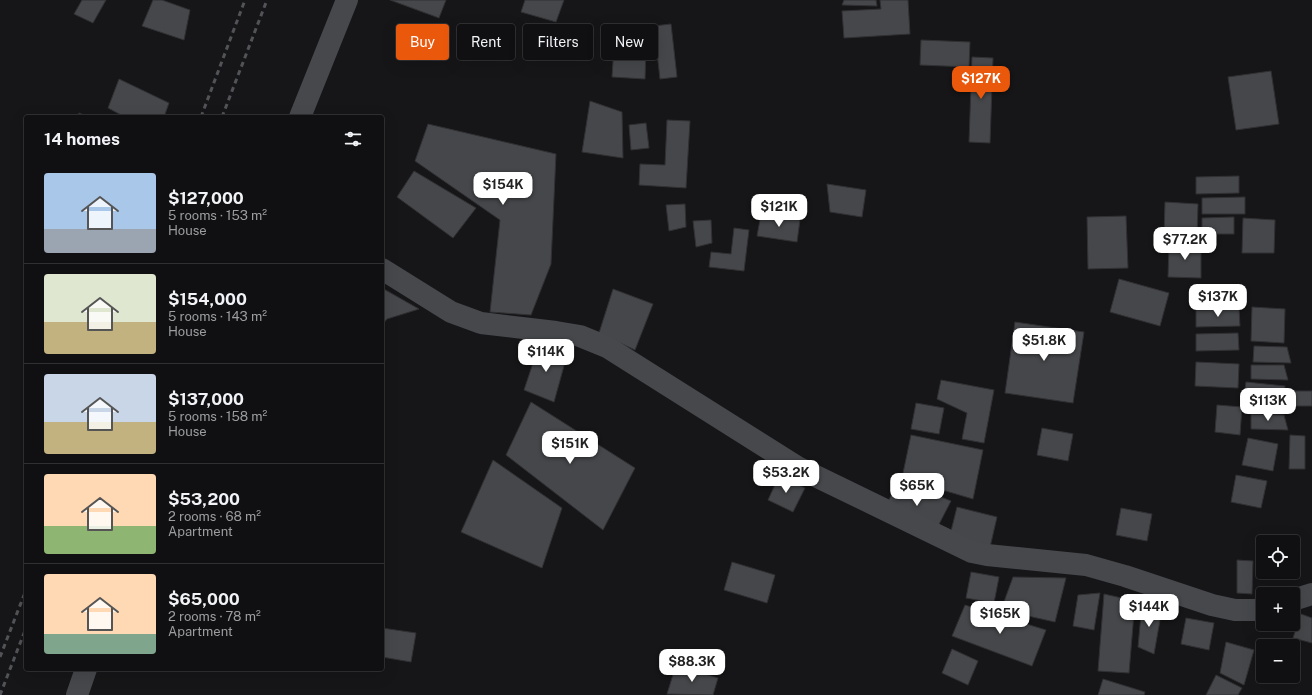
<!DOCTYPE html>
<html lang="en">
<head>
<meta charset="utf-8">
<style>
	:root { --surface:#101012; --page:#1e1e20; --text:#f1f3f6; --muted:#9c9d9f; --line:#303032; --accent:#ea580c }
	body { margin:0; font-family:"Public Sans",sans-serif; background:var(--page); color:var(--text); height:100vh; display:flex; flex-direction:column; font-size:15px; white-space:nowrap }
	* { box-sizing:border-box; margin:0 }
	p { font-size:13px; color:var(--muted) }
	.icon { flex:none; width:22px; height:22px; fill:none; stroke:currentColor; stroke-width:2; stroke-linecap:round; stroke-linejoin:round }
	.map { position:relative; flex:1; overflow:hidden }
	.panel { position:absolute; left:24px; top:115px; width:360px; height:556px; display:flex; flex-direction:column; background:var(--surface); border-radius:4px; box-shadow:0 4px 16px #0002,0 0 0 1px var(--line) }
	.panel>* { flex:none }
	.guide { position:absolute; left:396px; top:24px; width:380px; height:36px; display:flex; gap:8px }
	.controls { position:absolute; left:1256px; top:535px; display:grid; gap:8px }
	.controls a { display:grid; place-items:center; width:44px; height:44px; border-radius:4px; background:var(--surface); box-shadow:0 4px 16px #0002,0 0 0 1px var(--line); font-size:20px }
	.price { position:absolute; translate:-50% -34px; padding:0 9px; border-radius:8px; background:#fff; color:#222; font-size:13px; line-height:26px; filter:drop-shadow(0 1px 2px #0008) }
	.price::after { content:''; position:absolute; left:50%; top:24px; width:12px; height:9px; margin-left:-6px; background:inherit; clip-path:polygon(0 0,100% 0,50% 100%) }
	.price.current { background:var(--accent); color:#fff }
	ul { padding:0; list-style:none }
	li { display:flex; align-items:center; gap:12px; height:100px; padding:0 20px }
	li+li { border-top:1px solid var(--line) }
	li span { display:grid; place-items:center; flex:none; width:112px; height:80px; border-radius:4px; color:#555 }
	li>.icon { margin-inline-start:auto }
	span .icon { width:48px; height:48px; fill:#fffc; stroke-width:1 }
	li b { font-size:17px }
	h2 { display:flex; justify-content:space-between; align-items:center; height:48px; padding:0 20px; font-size:17px }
	.chip { padding:0 14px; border-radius:4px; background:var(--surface); box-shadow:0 4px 16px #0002,0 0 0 1px var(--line); font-size:14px; line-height:36px }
	.chip.current { background:var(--accent); color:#fff }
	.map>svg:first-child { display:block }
	.building { fill:#45474a; stroke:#313134 }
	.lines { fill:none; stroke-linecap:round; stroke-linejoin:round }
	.secondary { stroke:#46484c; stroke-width:22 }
	.rail { stroke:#515357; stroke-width:3; stroke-dasharray:5 4; stroke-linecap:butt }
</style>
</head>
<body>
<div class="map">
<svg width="1312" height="695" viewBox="0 0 1312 695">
	<rect width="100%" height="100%" fill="#161618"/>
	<g class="building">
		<polygon points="82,0 106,0 93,23 74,14"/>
		<polygon points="153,0 162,0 190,10 184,40 142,26"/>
		<polygon points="390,0 446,0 439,18"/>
		<polygon points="525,0 564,0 556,22 521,12"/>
		<polygon points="844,0 876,0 877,6 842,5"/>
		<polygon points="880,0 908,0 910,34 844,38 842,11 881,9"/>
		<polygon points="671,24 677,77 660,79 654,26"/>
		<polygon points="921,40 970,42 969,67 920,65"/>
		<polygon points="614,46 646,47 645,79 612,77"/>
		<polygon points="972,57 993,58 990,143 969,142"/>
		<polygon points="1271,71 1279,124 1236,130 1228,77"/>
		<polygon points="119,79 169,103 164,117 125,117 108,108"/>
		<polygon points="590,101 622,112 623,158 582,152"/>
		<polygon points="79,113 89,117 77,117"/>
		<polygon points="667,120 690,121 686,188 639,185 640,164 665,165"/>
		<polygon points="646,123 649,148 631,150 629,125"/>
		<polygon points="428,124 556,154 551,264 531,315 490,312 500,220 415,161"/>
		<polygon points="414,171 476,208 453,238 397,197"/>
		<polygon points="1239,176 1239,193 1196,194 1196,177"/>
		<polygon points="827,184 866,190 862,217 830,212"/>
		<polygon points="1245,197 1245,214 1202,214 1202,198"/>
		<polygon points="1165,202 1198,204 1197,238 1164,236"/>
		<polygon points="685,204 686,227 669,231 666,205"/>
		<polygon points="761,214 800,220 797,242 757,236"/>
		<polygon points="1126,216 1128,268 1088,269 1087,217"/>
		<polygon points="1234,217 1234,234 1202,234 1202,218"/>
		<polygon points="1243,218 1275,220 1274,253 1242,253"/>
		<polygon points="711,220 712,243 696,247 693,221"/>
		<polygon points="734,228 749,230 744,271 709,267 711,252 731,254"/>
		<polygon points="1169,243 1201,244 1201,278 1168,277"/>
		<polygon points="1119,279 1169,293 1160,326 1110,312"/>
		<polygon points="382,288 419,309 387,319 382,325"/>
		<polygon points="613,289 653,304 635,350 599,333"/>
		<polygon points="1252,307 1285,309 1284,343 1251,341"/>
		<polygon points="1239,309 1240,326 1196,327 1196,310"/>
		<polygon points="1015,322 1084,332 1073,403 1005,393"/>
		<polygon points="1238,333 1239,350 1196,351 1196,334"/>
		<polygon points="539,345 567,355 554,402 524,390"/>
		<polygon points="1254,346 1287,347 1291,363 1253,362"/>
		<polygon points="1196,362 1239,364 1238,388 1195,386"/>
		<polygon points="1251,365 1284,365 1288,380 1251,379"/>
		<polygon points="941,380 994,390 984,443 962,439 967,413 937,399"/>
		<polygon points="1246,382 1285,386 1284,402 1244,399"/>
		<polygon points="1292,391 1312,391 1312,406 1291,406"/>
		<polygon points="531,402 635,468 603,530 506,455"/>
		<polygon points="916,403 944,408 939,434 911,429"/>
		<polygon points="1217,405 1242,407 1240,435 1215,432"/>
		<polygon points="1251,414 1284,415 1288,430 1251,429"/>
		<polygon points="1042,428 1073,434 1068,461 1037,455"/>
		<polygon points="911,435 983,450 973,499 902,478"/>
		<polygon points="1290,435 1305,436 1305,469 1289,469"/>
		<polygon points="1248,438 1278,444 1273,471 1242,465"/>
		<polygon points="493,460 562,508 542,568 461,532"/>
		<polygon points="1236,475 1267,481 1261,508 1231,502"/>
		<polygon points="779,476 805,488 793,512 768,500"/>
		<polygon points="898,480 951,501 934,534 884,511"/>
		<polygon points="957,507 997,517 988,556 947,547"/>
		<polygon points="1121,508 1152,514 1147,541 1116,535"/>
		<polygon points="1237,560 1253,561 1252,594 1237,593"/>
		<polygon points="732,562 775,575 767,603 724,590"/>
		<polygon points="971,572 999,577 994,603 966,598"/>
		<polygon points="1013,577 1066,578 1055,622 1001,610"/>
		<polygon points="1100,593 1094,630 1073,626 1078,595"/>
		<polygon points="1104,594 1135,601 1129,673 1098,671"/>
		<polygon points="1142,604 1162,609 1154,654 1138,647"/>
		<polygon points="965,605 1046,630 1032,666 952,636"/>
		<polygon points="1301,614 1312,618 1312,643 1293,638"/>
		<polygon points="1186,618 1214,623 1209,650 1181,644"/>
		<polygon points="382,628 416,633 411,662 382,657"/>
		<polygon points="1226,642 1254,650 1244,685 1220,673"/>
		<polygon points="952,649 978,661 968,685 942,673"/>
		<polygon points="676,665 718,678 713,695 667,694"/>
		<polygon points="1216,675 1242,688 1238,695 1206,695"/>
		<polygon points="1103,679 1145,692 1144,695 1098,695"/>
	</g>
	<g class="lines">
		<g class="secondary">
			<polyline points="300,117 347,0"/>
			<polyline points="382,269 451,312 481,323 556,332 580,336 607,347 799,468 972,552 987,555 1086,565 1125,576 1212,605 1235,610 1256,610 1263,608"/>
			<polyline points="1293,600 1312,594"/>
			<polyline points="77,695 86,669"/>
		</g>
		<g class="rail">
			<polyline points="201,117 245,0"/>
			<polyline points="222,117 267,0"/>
			<polyline points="0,657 26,590"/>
			<polyline points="0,695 26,628"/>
		</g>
	</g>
</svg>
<div class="controls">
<a><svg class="icon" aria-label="locate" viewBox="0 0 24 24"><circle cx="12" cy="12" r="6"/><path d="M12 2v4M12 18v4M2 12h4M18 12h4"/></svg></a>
<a>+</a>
<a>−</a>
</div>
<b class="price current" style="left:981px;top:100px">$127K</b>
<b class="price" style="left:503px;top:206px">$154K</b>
<b class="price" style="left:779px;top:228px">$121K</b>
<b class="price" style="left:1185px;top:261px">$77.2K</b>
<b class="price" style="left:1218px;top:318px">$137K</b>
<b class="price" style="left:1044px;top:362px">$51.8K</b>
<b class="price" style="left:546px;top:373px">$114K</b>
<b class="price" style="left:1268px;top:422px">$113K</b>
<b class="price" style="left:570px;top:465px">$151K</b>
<b class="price" style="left:786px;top:494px">$53.2K</b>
<b class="price" style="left:917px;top:507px">$65K</b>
<b class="price" style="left:1149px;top:628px">$144K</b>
<b class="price" style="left:1000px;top:635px">$165K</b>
<b class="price" style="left:692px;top:683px">$88.3K</b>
<div class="guide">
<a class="chip current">Buy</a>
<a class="chip">Rent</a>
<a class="chip">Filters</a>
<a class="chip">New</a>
</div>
<section class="panel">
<h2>14 homes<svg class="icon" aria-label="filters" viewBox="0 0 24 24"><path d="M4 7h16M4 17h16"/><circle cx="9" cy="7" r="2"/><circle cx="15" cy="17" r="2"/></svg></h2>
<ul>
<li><span style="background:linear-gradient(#a9c7e8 70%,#9aa5b1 0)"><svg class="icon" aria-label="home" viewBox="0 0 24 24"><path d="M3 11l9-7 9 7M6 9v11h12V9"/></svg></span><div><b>$127,000</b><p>5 rooms · 153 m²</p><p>House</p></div></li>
<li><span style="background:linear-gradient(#dfe7d0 60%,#c2b280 0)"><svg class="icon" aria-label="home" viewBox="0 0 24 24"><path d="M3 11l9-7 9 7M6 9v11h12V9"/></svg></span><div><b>$154,000</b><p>5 rooms · 143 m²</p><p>House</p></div></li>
<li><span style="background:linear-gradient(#c9d6e8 60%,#c2b280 0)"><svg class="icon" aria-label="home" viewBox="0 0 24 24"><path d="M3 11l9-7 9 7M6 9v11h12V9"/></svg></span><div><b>$137,000</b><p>5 rooms · 158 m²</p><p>House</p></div></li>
<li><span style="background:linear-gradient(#ffd9b3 65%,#8fb573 0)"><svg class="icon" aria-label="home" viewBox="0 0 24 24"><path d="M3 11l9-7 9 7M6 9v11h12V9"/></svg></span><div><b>$53,200</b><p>2 rooms · 68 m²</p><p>Apartment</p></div></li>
<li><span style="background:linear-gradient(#ffd9b3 75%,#7fa58c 0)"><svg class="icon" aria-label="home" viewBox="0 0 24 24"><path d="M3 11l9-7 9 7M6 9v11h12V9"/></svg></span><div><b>$65,000</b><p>2 rooms · 78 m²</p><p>Apartment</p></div></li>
</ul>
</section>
</div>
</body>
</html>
